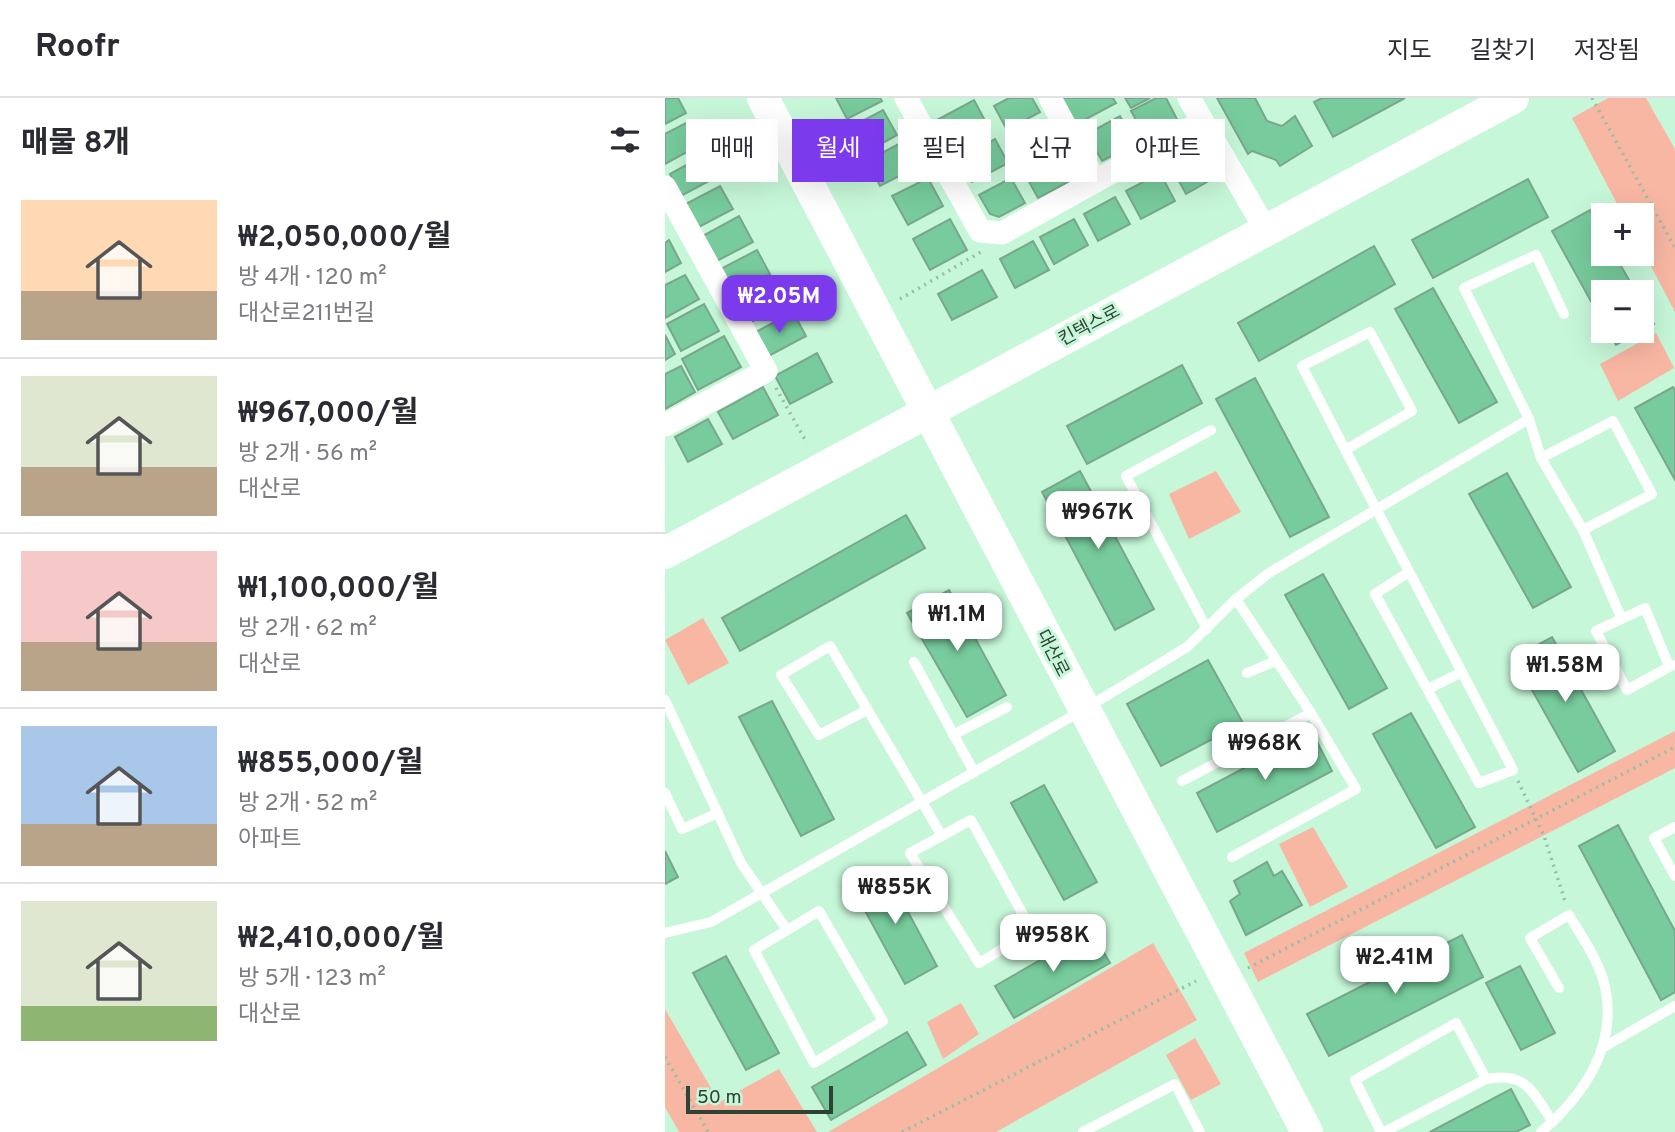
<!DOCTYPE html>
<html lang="ko">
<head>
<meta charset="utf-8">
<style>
	:root { --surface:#fff; --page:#f2f2f3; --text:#2b2b33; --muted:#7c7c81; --line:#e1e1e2; --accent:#7c3aed }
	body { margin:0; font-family:Overpass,"Noto Sans KR",sans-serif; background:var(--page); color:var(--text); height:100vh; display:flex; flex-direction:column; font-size:26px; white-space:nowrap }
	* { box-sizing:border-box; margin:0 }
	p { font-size:23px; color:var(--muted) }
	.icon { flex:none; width:38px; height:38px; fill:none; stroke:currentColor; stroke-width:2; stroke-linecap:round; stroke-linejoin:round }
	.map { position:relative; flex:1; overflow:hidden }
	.sheet { display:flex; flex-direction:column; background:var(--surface); width:665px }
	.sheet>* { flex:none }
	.top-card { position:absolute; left:21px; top:21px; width:665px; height:63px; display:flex; gap:14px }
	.buttons { position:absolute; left:926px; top:105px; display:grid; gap:14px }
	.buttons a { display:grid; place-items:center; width:63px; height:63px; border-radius:0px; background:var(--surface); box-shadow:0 7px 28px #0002; font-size:35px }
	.scale { position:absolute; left:21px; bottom:18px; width:147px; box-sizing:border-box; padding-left:7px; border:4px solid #2e4236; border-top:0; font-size:19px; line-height:24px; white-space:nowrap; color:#2e4236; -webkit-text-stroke:5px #c7f7d9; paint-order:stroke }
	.price { position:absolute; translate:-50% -60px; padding:0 16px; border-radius:14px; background:#fff; color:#222; font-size:23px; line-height:46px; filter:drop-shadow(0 2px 4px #0008) }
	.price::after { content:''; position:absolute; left:50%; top:42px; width:21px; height:16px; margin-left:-10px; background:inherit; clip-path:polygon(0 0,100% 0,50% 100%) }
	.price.on { background:var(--accent); color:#fff }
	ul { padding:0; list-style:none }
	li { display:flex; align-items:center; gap:21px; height:175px; padding:0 21px }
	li+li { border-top:2px solid var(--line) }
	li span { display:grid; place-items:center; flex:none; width:196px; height:140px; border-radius:0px; color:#555 }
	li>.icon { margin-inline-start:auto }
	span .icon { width:84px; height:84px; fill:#fffc; stroke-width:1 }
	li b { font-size:30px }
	h2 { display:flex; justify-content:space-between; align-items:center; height:84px; padding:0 21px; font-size:30px }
	.tag { padding:0 24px; border-radius:0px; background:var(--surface); box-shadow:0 7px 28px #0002; font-size:24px; line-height:63px }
	.tag.on { background:var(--accent); color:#fff }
	header { display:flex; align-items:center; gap:42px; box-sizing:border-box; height:98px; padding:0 35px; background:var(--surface); border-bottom:2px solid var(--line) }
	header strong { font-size:33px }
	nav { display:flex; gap:38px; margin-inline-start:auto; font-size:24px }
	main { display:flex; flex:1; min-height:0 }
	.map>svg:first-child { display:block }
	.green { fill:#f8b7a3 }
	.building { fill:#77cb9c; stroke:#7aa78c; stroke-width:2 }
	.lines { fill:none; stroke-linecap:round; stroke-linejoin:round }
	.path { stroke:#97bea6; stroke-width:3.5; stroke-dasharray:2 5; stroke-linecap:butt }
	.lane { stroke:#fff; stroke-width:10 }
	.street { stroke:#fff; stroke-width:23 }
	.secondary { stroke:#fff; stroke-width:32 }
	.labels { text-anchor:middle; stroke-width:6; stroke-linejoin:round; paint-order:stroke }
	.street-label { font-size:18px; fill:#2e4236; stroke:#c7f7d9 }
</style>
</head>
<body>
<header>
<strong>Roofr</strong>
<nav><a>지도</a><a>길찾기</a><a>저장됨</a></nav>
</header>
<main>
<section class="sheet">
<h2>매물 8개<svg class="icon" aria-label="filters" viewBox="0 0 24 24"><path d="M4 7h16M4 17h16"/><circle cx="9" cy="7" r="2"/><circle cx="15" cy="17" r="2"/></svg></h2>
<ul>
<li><span style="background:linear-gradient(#ffd9b3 65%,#b9a48a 0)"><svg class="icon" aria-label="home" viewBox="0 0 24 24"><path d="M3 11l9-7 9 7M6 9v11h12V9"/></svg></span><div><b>₩2,050,000/월</b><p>방 4개 · 120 m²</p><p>대산로211번길</p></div></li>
<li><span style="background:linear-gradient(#dfe7d0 65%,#b9a48a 0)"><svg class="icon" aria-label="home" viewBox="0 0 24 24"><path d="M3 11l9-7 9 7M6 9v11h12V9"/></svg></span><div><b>₩967,000/월</b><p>방 2개 · 56 m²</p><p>대산로</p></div></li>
<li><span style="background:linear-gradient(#f6c9c9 65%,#b9a48a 0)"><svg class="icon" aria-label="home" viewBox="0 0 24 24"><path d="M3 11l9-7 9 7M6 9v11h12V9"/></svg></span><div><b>₩1,100,000/월</b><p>방 2개 · 62 m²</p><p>대산로</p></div></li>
<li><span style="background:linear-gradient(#a9c7e8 70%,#b9a48a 0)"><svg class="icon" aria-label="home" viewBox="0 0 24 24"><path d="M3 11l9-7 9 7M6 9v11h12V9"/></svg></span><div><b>₩855,000/월</b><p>방 2개 · 52 m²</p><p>아파트</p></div></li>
<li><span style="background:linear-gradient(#dfe7d0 75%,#8fb573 0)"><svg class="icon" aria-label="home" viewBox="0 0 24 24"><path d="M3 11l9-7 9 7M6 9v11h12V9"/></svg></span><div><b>₩2,410,000/월</b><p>방 5개 · 123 m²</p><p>대산로</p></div></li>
</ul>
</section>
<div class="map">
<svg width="1010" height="1034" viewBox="0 0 1010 1034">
	<rect width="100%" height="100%" fill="#c7f7d9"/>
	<g class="green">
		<polygon points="943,0 981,0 1010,51 1010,214 977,151 976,117 958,117 907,20"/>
		<polygon points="991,235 1009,270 953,303 935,266"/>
		<polygon points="551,373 576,414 524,441 504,396"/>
		<polygon points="38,520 64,565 23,587 0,542"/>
		<polygon points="1010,633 1010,670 593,884 579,855"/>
		<polygon points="648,729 683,789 645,809 614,746"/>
		<polygon points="488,845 532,922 331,1034 163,1034"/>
		<polygon points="296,905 314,936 278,961 262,924"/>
		<polygon points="0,911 54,1004 114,971 152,1034 14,1034 0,1009"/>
		<polygon points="530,940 556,986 526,1002 501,957"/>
	</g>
	<g class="building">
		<polygon points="0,0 13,0 21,15 0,26"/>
		<polygon points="171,0 215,0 217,3 182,21"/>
		<polygon points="344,0 367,0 375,14 342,32 329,8"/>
		<polygon points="396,0 448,0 451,5 410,27"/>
		<polygon points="460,0 485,0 466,10"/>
		<polygon points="491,0 501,0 513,23 481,40 466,13"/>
		<polygon points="552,0 590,0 602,23 617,28 630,18 647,48 615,68 611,62 587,53 583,56"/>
		<polygon points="657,0 740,0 668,39 649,4"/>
		<polygon points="309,2 324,30 287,50 272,22"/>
		<polygon points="218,12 232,37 200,55 186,29"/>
		<polygon points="455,18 470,46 437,63 422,36"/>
		<polygon points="378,22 391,46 356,65 343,40"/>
		<polygon points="23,24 36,46 0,66 0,36"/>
		<polygon points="243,41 257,66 215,88 202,63"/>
		<polygon points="330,41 343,65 307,84 294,60"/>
		<polygon points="392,54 407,82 373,100 358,73"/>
		<polygon points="529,54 536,57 549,80 521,96 505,67"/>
		<polygon points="43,55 55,77 16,98 5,76"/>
		<polygon points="495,75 510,103 476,121 461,93"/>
		<polygon points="263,80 278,108 243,127 227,98"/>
		<polygon points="346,80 360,105 334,119 325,116 314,97"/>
		<polygon points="863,81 883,119 768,180 747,142"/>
		<polygon points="55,88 68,111 32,130 19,107"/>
		<polygon points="450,99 465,126 433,143 419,116"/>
		<polygon points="925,112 938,136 938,156 949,156 971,194 938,194 938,225 887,133"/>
		<polygon points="74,118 88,144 50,164 36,139"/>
		<polygon points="285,121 302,152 265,172 248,141"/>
		<polygon points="409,121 423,147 389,166 375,139"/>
		<polygon points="4,142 16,165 0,174 0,145"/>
		<polygon points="368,143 384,172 350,190 335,161"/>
		<polygon points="709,148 730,186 594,263 573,225"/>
		<polygon points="92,152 105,176 65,198 52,173"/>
		<polygon points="317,172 332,199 287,222 273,196"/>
		<polygon points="20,177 34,201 0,220 0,187"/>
		<polygon points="111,181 124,204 86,224 74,202"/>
		<polygon points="768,190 832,304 794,325 730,211"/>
		<polygon points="976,205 989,226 951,247 943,233 976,233"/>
		<polygon points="39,206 54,233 16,253 2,226"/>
		<polygon points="128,214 141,238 100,260 87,236"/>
		<polygon points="0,237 10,256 0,262"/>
		<polygon points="59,238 76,269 33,292 17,261"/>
		<polygon points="152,255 167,284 125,306 110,278"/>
		<polygon points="517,267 537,305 422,366 402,328"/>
		<polygon points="16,268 30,294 0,311 0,276"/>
		<polygon points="590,280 664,419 625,439 551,301"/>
		<polygon points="98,289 113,317 68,341 53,314"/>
		<polygon points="1008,289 1010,292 1010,382 970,310"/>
		<polygon points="43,321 57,346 23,364 10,339"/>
		<polygon points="415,373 489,511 450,532 377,394"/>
		<polygon points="842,375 906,489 868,510 804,396"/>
		<polygon points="241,417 260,450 75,553 57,520"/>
		<polygon points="658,476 722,590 684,611 620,497"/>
		<polygon points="284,492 341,597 302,619 242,515"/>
		<polygon points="887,539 950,653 913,674 849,560"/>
		<polygon points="543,562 578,625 496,668 462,606"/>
		<polygon points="107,603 169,721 136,738 74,619"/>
		<polygon points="746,615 810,729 771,750 708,636"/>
		<polygon points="647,634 667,673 552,734 532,695"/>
		<polygon points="379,687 432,784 399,802 346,705"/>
		<polygon points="953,727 1010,833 1010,894 996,902 914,748"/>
		<polygon points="0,753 13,779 0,786"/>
		<polygon points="602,764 609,778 617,773 637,807 581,837 565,803 575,796 569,783"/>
		<polygon points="220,771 272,868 240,886 187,789"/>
		<polygon points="426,833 445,865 349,920 330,888"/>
		<polygon points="797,837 818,879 664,958 642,916"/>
		<polygon points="61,858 114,955 81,972 28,875"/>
		<polygon points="855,868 890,935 856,952 821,885"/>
		<polygon points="242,934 261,967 166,1022 147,989"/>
		<polygon points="846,991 865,1027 851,1034 765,1034"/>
	</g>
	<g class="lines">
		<g class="path">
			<polyline points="927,0 1010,150"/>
			<polyline points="235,201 316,154"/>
			<polyline points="111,290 142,345"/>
			<polyline points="853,683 879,738 900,803"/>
			<polyline points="583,870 1010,649"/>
			<polyline points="0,959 43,1034"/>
			<polyline points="237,1034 531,883"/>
		</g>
		<g class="lane">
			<polyline points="899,216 871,157 799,190 864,321 876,360 918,432 956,519"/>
			<path d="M 680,352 L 747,313 L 705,234 L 637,268 C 706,403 778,537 848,672 L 814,685 L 710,496 L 744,474"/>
			<polyline points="876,360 948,323 987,396 918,432"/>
			<polygon points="980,510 1004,568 1008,567 962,592 931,533"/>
			<polyline points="542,531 461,378 546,332"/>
			<polyline points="249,564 309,674"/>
			<polyline points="582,575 611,563"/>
			<polyline points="763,591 797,574"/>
			<polyline points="0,602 76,765 122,832"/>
			<polyline points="202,612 154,637 116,577 165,548 277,738"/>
			<polyline points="288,637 342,609"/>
			<polyline points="517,683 646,615 571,501"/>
			<polyline points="0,695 17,731 53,715"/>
			<polygon points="306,722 367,833 314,865 245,755"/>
			<polyline points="1010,729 989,740 1010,778"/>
			<polyline points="567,759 691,691 646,615"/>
			<polygon points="154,813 218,923 149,965 89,852"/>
			<polyline points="0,835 46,824 418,612 522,549 571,501 604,475 864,321"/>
			<polyline points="939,949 1010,908"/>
			<polyline points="418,1034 510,986 535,1034"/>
			<polyline points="716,1034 690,982 791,925 821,981"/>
			<path d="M 719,1034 L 821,981 C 862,973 867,994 888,1024"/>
			<path d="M 876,1034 C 917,999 951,951 941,894 C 937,867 918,841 904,817 L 865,840 L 894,890"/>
		</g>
		<g class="street">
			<polyline points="241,0 315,133 337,135 537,24"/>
			<polyline points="385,0 430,83"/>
			<polyline points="524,0 601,132"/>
			<polyline points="0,89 101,273 0,327"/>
		</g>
		<g class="secondary">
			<polyline points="98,0 642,1034"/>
			<polyline points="0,455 848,0"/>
		</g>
	</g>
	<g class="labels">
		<g class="street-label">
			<text transform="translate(424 227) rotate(-28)" y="6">킨텍스로</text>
			<text transform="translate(388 555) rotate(63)" y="6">대산로</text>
		</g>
	</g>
</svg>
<div class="buttons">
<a>+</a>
<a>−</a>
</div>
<div class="scale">50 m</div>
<b class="price on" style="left:114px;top:237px">₩2.05M</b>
<b class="price" style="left:433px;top:453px">₩967K</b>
<b class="price" style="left:292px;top:555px">₩1.1M</b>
<b class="price" style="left:900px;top:606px">₩1.58M</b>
<b class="price" style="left:600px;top:684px">₩968K</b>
<b class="price" style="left:230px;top:828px">₩855K</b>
<b class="price" style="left:388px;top:876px">₩958K</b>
<b class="price" style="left:730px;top:898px">₩2.41M</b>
<div class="top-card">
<a class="tag">매매</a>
<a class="tag on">월세</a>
<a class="tag">필터</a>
<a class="tag">신규</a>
<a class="tag">아파트</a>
</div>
</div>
</main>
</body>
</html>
